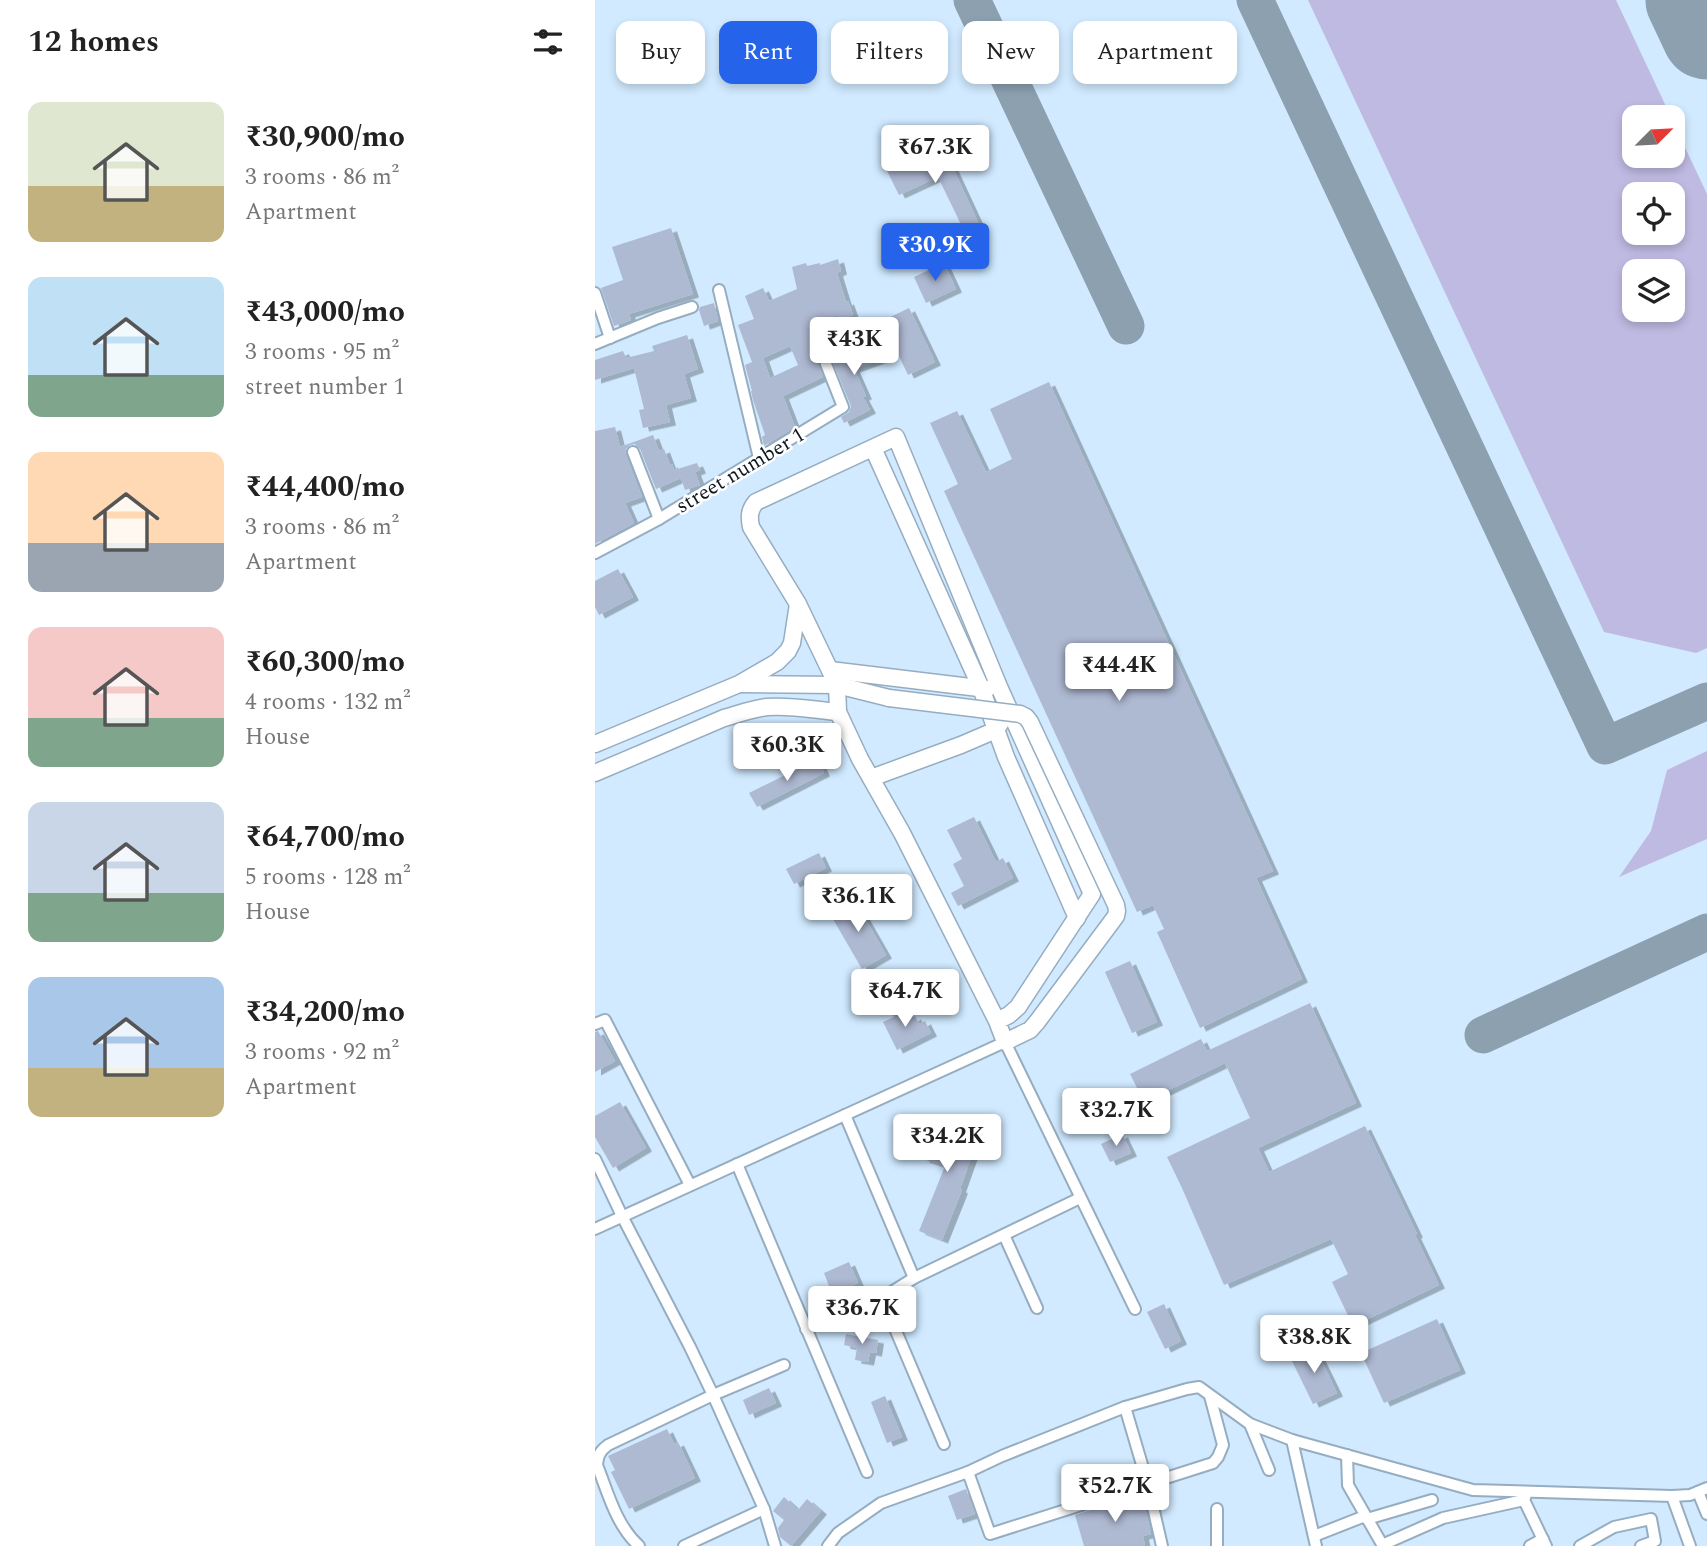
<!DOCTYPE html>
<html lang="en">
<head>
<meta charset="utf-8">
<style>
	:root { --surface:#fff; --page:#f2f2f2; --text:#222; --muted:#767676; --accent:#2563eb }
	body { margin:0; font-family:Spectral,serif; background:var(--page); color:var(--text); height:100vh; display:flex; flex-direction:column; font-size:26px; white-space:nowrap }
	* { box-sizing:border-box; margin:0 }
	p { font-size:23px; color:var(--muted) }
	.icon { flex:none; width:38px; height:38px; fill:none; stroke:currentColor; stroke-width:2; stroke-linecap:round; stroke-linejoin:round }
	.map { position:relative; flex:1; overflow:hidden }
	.details { display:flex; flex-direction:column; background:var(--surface); width:595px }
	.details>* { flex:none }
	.top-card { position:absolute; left:21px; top:21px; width:665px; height:63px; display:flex; gap:14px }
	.needle { width:46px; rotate:66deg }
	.buttons { position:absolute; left:1027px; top:105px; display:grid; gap:14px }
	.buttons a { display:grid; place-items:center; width:63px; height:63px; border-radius:14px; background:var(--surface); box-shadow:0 4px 10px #0003; font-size:35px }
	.price { position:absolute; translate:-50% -60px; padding:0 16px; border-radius:7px; background:#fff; color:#222; font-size:23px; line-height:46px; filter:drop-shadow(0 2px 4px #0008) }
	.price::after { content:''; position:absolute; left:50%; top:42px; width:21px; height:16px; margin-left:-10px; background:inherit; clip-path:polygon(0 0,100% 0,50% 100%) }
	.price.selected { background:var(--accent); color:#fff }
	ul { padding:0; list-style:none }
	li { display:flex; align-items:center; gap:21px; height:175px; padding:0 28px }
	li span { display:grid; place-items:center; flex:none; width:196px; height:140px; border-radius:14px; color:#555 }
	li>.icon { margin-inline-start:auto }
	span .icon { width:84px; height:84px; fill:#fffc; stroke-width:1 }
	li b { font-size:30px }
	h2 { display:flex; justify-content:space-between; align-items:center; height:84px; padding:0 28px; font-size:30px }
	.pill { padding:0 24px; border-radius:14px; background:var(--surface); box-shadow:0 4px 10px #0003; font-size:24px; line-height:63px }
	.pill.selected { background:var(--accent); color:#fff }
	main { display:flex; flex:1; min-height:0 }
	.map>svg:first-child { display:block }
	.green { fill:#bfbae2; fill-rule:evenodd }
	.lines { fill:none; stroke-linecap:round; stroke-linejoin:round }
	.taxiway { stroke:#8ca0b0; stroke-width:37 }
	.runway { stroke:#8ca0b0; stroke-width:91 }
	.building { fill:#aeb9d2; fill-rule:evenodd; filter:url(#shadow) }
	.street-casing { stroke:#96adc1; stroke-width:14 }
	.secondary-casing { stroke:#96adc1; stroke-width:19 }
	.street { stroke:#fff; stroke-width:10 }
	.secondary { stroke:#fff; stroke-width:16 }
	.secondary-bridge-casing { stroke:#96adc1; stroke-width:19; stroke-linecap:butt }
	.secondary-bridge { stroke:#fff; stroke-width:16 }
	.labels { text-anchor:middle; stroke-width:5; stroke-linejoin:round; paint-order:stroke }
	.street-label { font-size:21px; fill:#0f181f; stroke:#fff }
</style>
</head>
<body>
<main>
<section class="details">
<h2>12 homes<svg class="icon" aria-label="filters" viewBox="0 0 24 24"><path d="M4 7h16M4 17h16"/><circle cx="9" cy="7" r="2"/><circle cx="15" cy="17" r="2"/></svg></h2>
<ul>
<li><span style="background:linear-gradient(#dfe7d0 60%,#c2b280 0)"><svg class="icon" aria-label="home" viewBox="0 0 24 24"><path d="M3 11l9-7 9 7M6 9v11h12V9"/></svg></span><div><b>₹30,900/mo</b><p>3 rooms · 86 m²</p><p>Apartment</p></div></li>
<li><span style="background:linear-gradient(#bfe0f5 70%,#7fa58c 0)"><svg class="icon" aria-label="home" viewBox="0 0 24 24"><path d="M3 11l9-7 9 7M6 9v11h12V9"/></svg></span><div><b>₹43,000/mo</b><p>3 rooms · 95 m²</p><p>street number 1</p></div></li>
<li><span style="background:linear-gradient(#ffd9b3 65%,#9aa5b1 0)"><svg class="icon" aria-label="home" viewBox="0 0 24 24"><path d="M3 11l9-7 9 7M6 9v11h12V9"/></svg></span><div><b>₹44,400/mo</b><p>3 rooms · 86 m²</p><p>Apartment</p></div></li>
<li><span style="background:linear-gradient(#f6c9c9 65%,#7fa58c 0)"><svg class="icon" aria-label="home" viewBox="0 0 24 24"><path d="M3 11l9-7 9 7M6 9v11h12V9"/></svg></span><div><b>₹60,300/mo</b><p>4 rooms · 132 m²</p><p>House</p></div></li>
<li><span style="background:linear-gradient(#c9d6e8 65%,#7fa58c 0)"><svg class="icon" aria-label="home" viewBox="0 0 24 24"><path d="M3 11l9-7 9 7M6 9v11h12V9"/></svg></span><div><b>₹64,700/mo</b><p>5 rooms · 128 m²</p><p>House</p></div></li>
<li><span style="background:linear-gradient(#a9c7e8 65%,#c2b280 0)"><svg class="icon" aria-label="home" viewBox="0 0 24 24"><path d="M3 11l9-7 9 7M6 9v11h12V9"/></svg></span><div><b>₹34,200/mo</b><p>3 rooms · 92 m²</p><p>Apartment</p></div></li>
</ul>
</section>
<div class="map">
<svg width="1112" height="1546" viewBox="0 0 1112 1546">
	<defs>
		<filter id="shadow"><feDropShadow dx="6" dy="3.5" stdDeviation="0" flood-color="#0004"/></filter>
	</defs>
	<rect width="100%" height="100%" fill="#d1eaff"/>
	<g class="green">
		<path d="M 713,0 L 1021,0 L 1076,117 L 1040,117 L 1040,156 L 1078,156 L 1078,122 L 1112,194 L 1112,648 L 1101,653 L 1009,632 ZM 1040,194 L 1078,194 L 1078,233 L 1040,233 ZM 1040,271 L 1078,271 L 1078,310 L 1040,310 Z"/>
		<polygon points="1112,751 1112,839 1024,877 1056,831 1072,770"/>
	</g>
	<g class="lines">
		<g class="taxiway">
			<polyline points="377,0 531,326"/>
			<polyline points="660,0 1010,746 1112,701"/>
			<polyline points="888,1035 1112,932"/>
		</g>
		<polyline class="runway" points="1096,0 1112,34"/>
	</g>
	<g class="building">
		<polygon points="325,151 329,160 350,151 388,233 373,239 343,177 304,195 290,167"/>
		<polygon points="76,228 98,294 34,314 36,320 19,326 6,288 28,280 17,247"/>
		<path d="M 243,259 L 246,271 L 242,273 L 251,302 L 253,301 L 258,315 L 244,319 L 243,315 L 222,322 L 223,324 L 220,325 L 227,340 L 213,346 L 223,364 L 228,377 L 188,396 L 200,427 L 169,446 L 167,437 L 170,435 L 158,400 L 156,391 L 157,391 L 150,365 L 157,362 L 143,325 L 159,319 L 150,296 L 168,288 L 174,301 L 202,289 L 197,267 L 211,263 L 212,266 L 225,263 L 225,265 ZM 195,346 L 203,365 L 175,378 L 168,358 Z"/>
		<polygon points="349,263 361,289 331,303 319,277"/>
		<polygon points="119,303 123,321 109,326 104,310 105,307"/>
		<polygon points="314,308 340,362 313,375 287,321"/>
		<polygon points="92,335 103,369 89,374 96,398 71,405 75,422 48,428 44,410 49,409 39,368 0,380 0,360 28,351 31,358 59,351 57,346"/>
		<polygon points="277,342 284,360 259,369 271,396 268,397 275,410 249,423 246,417 254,412 256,406 236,358"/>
		<polygon points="454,382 678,871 661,878 707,979 605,1028 562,932 569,929 558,905 542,912 349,491 363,484 335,423 362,411 391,472 417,459 395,409"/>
		<polygon points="20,427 25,447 58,435 64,451 69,449 75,465 77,464 79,470 102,463 105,470 100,472 105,485 90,490 86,478 61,489 45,449 40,444 35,445 30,450 31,455 47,497 30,503 39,523 0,544 0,431"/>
		<polygon points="23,569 38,597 4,615 0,607 0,581"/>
		<polygon points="223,759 229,773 162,807 154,793"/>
		<polygon points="379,817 401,862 408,858 418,878 363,906 356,893 369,886 358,864 367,859 352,830"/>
		<polygon points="224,853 231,868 199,884 191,869"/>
		<polygon points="259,899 291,955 267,969 235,914"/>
		<polygon points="535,961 562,1022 537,1033 510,972"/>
		<polygon points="715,1003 761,1103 663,1148 674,1172 770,1126 822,1234 820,1235 844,1285 758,1326 737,1282 753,1274 736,1239 629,1285 587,1188 572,1157 655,1118 630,1063 549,1102 535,1074 606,1039 612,1051"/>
		<polygon points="309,1006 315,1019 320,1016 324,1024 330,1021 336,1033 302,1050 288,1022 299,1017 297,1012"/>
		<polygon points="3,1031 20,1061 0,1072 0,1032"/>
		<polygon points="25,1102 51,1148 18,1168 0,1137 0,1116"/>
		<polygon points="340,1122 362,1129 363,1127 384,1135 365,1189 367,1190 347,1240 324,1231 350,1166 328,1159"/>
		<polygon points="527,1134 536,1153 515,1162 506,1144"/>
		<polygon points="254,1262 263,1283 237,1294 229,1273"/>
		<polygon points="569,1304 586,1341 570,1349 552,1312"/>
		<polygon points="842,1319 865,1370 789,1403 766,1353"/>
		<polygon points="251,1334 283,1340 281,1353 275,1352 273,1362 260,1360 262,1348 249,1345"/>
		<polygon points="719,1346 742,1393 718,1404 695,1357"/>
		<polygon points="174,1388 181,1403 154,1415 148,1400"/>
		<polygon points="290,1396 307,1437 292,1443 276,1402"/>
		<polygon points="72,1429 79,1444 83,1442 100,1478 34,1509 16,1472 20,1470 13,1456"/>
		<polygon points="371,1489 380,1514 362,1520 353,1496"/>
		<polygon points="547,1494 556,1534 548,1536 550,1546 489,1546 480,1515"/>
		<polygon points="189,1497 203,1510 212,1499 226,1511 196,1546 185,1537 183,1528 189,1520 178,1511"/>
	</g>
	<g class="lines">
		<g class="street-casing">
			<g id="street">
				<polyline points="124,290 164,458"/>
				<polyline points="0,293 15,338"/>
				<polyline points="0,344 63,318 97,307"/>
				<polyline points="38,452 64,519"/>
				<polyline points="0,553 64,519 248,407 231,364"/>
				<polyline points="0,1024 10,1020 95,1185"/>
				<polyline points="250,1115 319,1278"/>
				<polyline points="0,1159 27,1216 95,1347 118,1395 169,1509 180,1546"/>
				<polyline points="142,1164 272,1472"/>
				<polyline points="0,1229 410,1042 540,1309"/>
				<polyline points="409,1235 442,1308"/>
				<polyline points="287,1298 349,1444"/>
				<polyline points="211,1329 287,1298 319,1278 485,1198"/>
				<polyline points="530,1407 553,1485 567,1546"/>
				<polyline points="655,1424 674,1470"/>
				<polyline points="697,1440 721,1546"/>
				<polyline points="752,1455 753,1485 788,1546"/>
				<polyline points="373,1472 395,1534 618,1463 623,1457 628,1445 615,1396"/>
				<polyline points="1103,1492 1112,1514"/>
				<polyline points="931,1495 929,1500 951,1546"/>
				<polyline points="1077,1496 1095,1546"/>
				<polyline points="622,1509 622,1546"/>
				<polyline points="772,1519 837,1500"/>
				<polyline points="719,1536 770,1516"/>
				<polyline points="787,1545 848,1518 929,1500"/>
				<path d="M 44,1546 C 21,1525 13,1493 2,1465 C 3,1455 5,1451 13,1445 L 118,1395 L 189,1365"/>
				<polyline points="89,1546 169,1509"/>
				<polyline points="233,1546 243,1533 286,1503 373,1472 407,1456 530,1407 592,1389 604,1387 655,1424 697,1440 878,1490 1077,1496 1095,1495 1112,1488"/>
				<polyline points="935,1546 948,1539"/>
				<polyline points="985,1546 1019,1527 1056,1519 1060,1541 1046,1546"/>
			</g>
		</g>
		<g class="secondary-casing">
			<g id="secondary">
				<polyline points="278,448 386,688 411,757 482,918"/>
				<polyline points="235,670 392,689"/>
				<polyline points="146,684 242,685 294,698"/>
				<polyline points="0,744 144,684 182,662 193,651 197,643 203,604"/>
				<path d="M 0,773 L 129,718 C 143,714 157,709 172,707 C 196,705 220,710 243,712"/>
				<polyline points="276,778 366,745 401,730 406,722"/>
				<path d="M 402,1021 L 414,1015 L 423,1007 L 497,894 L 405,689 L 301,437 L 161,502 C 154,510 154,517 156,527 L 203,604 L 242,685 L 243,712 L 265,759 L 307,833 L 402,1021 L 410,1042 L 435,1030 L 442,1022"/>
			</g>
		</g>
		<use href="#street" class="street"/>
		<use href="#secondary" class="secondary"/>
		<g class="secondary-bridge-casing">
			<polyline id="secondary-bridge" points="294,698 425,714 431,717 435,722 521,905 522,911 521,916 442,1022"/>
		</g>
		<use href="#secondary-bridge" class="secondary-bridge"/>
	</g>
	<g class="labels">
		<g class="street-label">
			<text transform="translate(145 470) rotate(-31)" y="7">street number 1</text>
		</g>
	</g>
</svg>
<div class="buttons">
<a><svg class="needle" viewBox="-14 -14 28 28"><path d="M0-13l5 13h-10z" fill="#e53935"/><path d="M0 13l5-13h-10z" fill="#767676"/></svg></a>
<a><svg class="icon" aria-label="locate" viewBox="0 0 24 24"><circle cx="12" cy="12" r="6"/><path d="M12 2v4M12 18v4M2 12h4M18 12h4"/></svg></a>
<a><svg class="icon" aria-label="layers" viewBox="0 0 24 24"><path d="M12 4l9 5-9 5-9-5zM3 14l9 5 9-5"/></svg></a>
</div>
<b class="price" style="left:340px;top:185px">₹67.3K</b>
<b class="price selected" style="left:340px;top:283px">₹30.9K</b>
<b class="price" style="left:259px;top:377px">₹43K</b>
<b class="price" style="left:524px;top:703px">₹44.4K</b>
<b class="price" style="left:192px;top:783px">₹60.3K</b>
<b class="price" style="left:263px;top:934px">₹36.1K</b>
<b class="price" style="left:310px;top:1029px">₹64.7K</b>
<b class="price" style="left:521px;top:1148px">₹32.7K</b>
<b class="price" style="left:352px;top:1174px">₹34.2K</b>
<b class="price" style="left:267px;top:1346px">₹36.7K</b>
<b class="price" style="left:719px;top:1375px">₹38.8K</b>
<b class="price" style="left:520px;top:1524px">₹52.7K</b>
<div class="top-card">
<a class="pill">Buy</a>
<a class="pill selected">Rent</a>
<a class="pill">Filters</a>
<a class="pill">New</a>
<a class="pill">Apartment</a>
</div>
</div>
</main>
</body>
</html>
